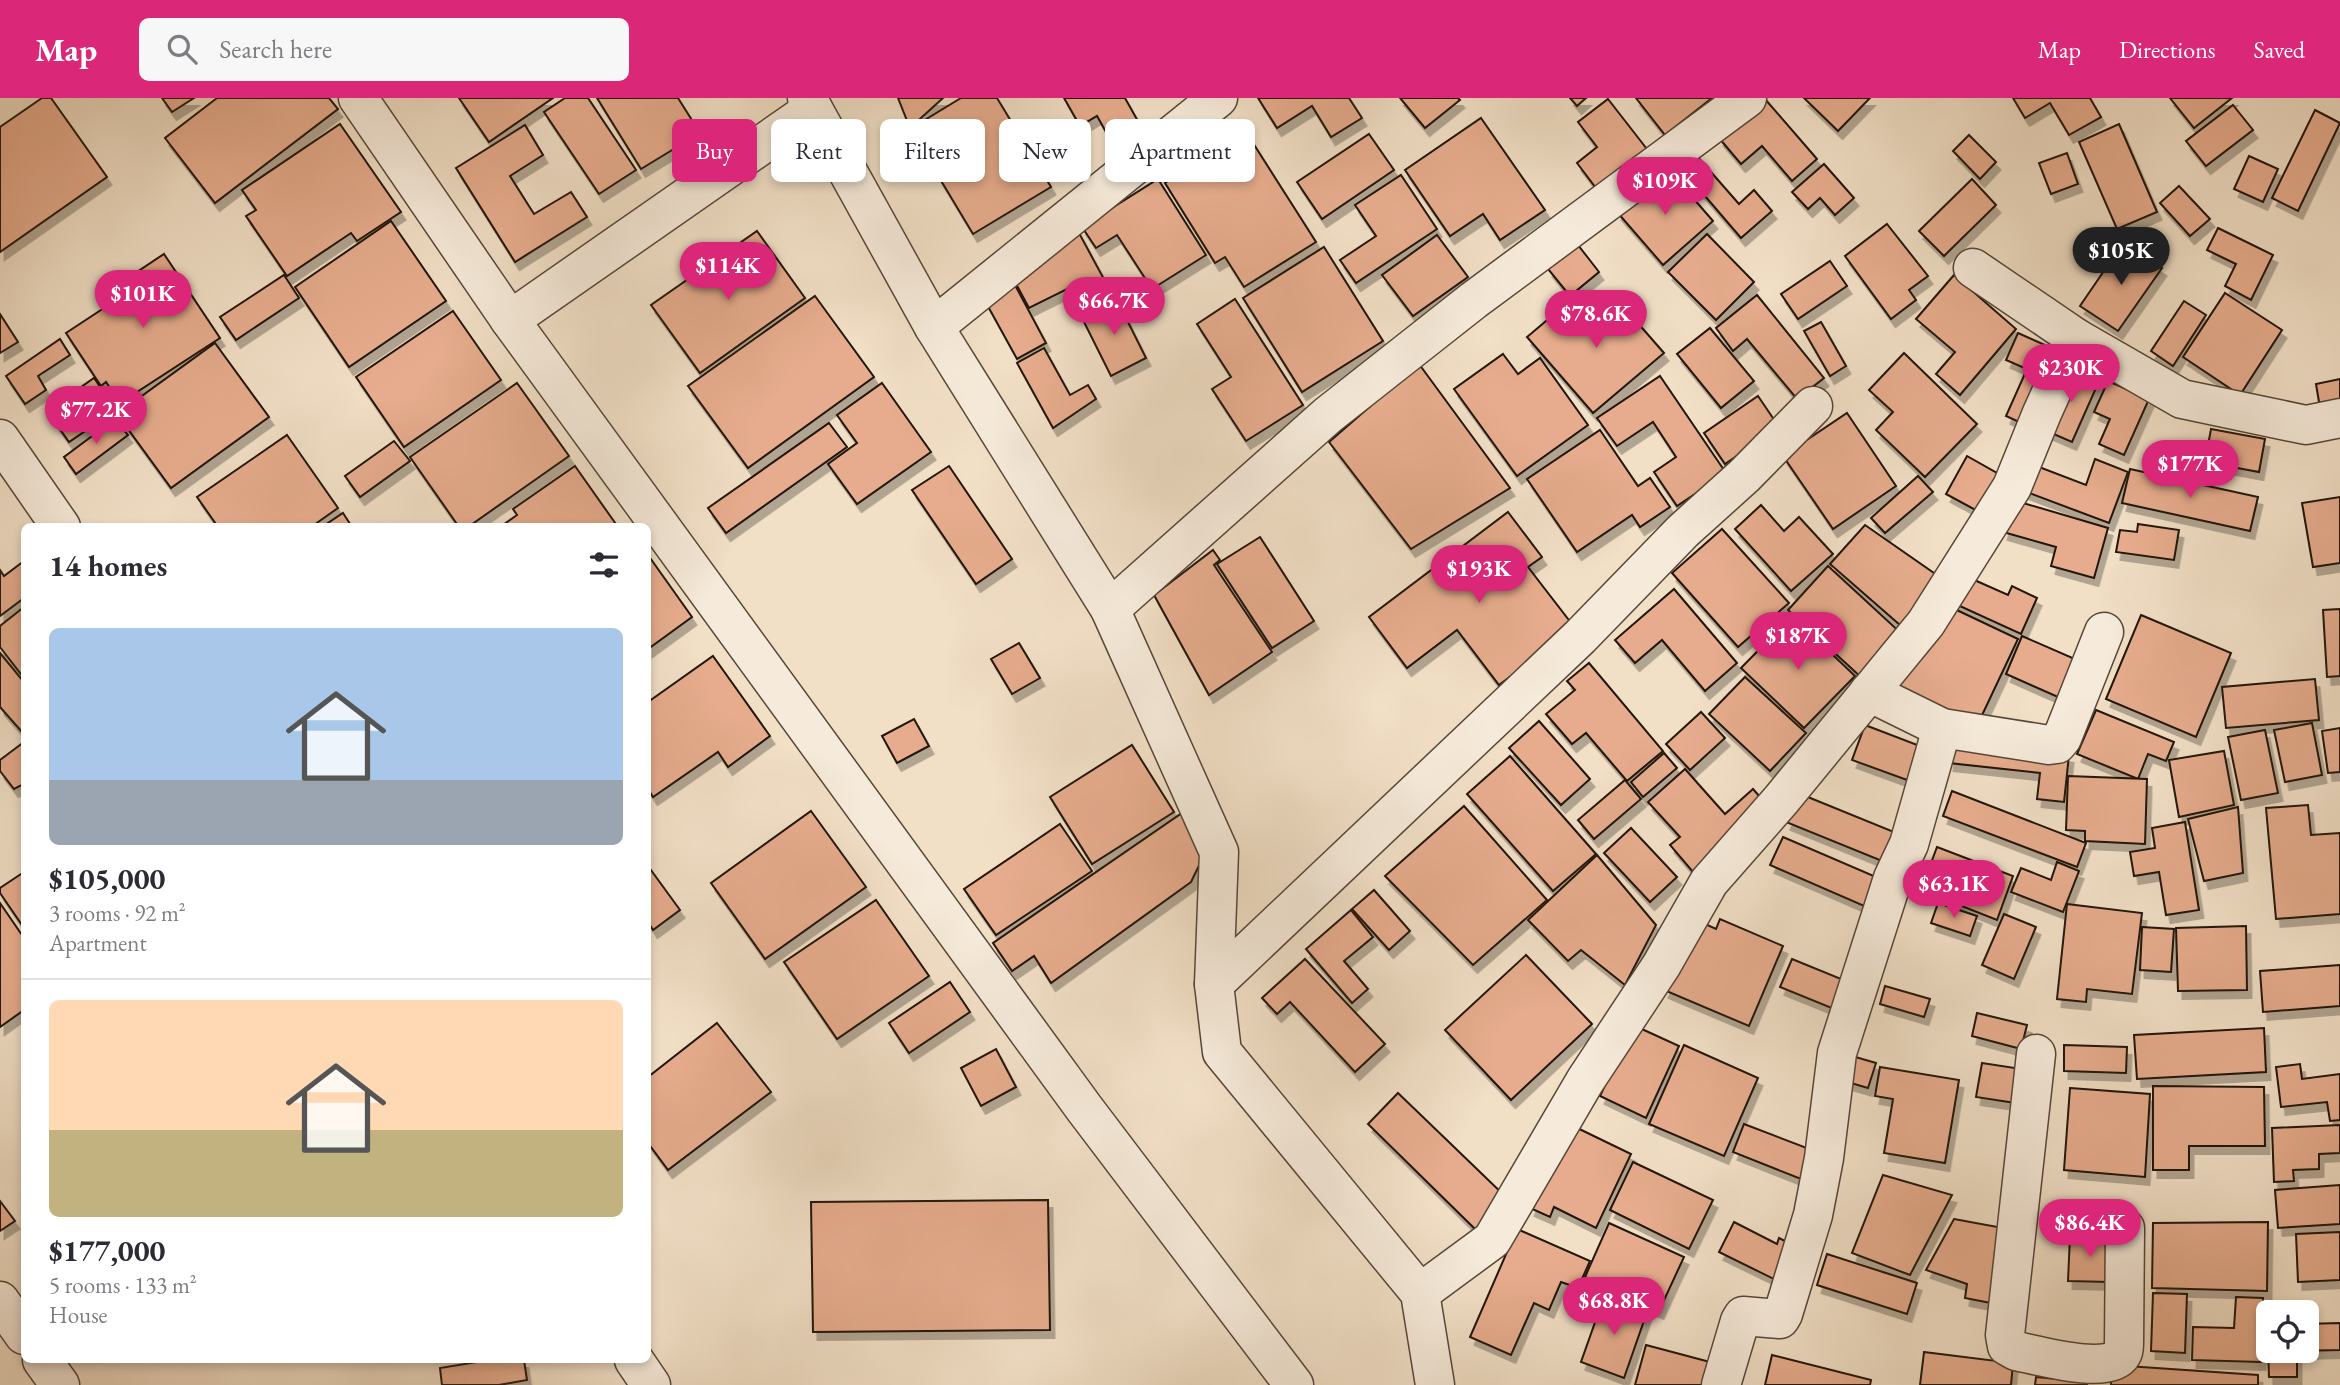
<!DOCTYPE html>
<html lang="en">
<head>
<meta charset="utf-8">
<style>
	:root { --surface:#fff; --page:#f7f7f7; --text:#2b2b33; --muted:#7c7c81; --line:#e1e1e2; --accent:#db2777 }
	body { margin:0; font-family:"EB Garamond",serif; background:var(--page); color:var(--text); height:100vh; display:flex; flex-direction:column; font-size:26px; white-space:nowrap }
	* { box-sizing:border-box; margin:0 }
	p { font-size:23px; color:var(--muted) }
	.icon { flex:none; width:38px; height:38px; fill:none; stroke:currentColor; stroke-width:2; stroke-linecap:round; stroke-linejoin:round }
	.map { position:relative; flex:1; overflow:hidden }
	.side { position:absolute; left:21px; top:425px; width:630px; height:840px; display:flex; flex-direction:column; background:var(--surface); border-radius:10px; box-shadow:0 4px 10px #0003 }
	.side>* { flex:none }
	.top-card { position:absolute; left:672px; top:21px; width:665px; height:63px; display:flex; gap:14px }
	.fabs { position:absolute; left:2256px; top:1202px; display:grid; gap:14px }
	.fabs a { display:grid; place-items:center; width:63px; height:63px; border-radius:10px; background:var(--surface); box-shadow:0 4px 10px #0003; font-size:35px }
	.price { position:absolute; translate:-50% -60px; padding:0 16px; border-radius:24px; background:var(--accent); color:#fff; font-size:23px; line-height:46px; filter:drop-shadow(0 2px 4px #0008) }
	.price::after { content:''; position:absolute; left:50%; top:42px; width:21px; height:16px; margin-left:-10px; background:inherit; clip-path:polygon(0 0,100% 0,50% 100%) }
	.price.current { background:#222; color:#fff }
	ul { padding:0; list-style:none }
	li { display:grid; align-content:center; gap:14px; height:371px; padding:0 28px }
	li+li { border-top:2px solid var(--line) }
	li span { display:grid; place-items:center; height:217px; border-radius:10px; color:#555 }
	li>.icon { margin-inline-start:auto }
	span .icon { width:126px; height:126px; fill:#fffc; stroke-width:1 }
	li b { font-size:30px }
	h2 { display:flex; justify-content:space-between; align-items:center; height:84px; padding:0 28px; font-size:30px }
	.chip { padding:0 24px; border-radius:10px; background:var(--surface); box-shadow:0 4px 10px #0003; font-size:24px; line-height:63px }
	.chip.current { background:var(--accent); color:#fff }
	header { display:flex; align-items:center; gap:42px; box-sizing:border-box; height:98px; padding:0 35px; background:var(--accent); color:#fff }
	header strong { font-size:33px }
	nav { display:flex; gap:38px; margin-inline-start:auto; font-size:24px }
	.search { width:490px; height:63px; background:var(--page); display:flex; align-items:center; gap:18px; box-sizing:border-box; padding:0 24px; border-radius:10px; color:var(--muted); font-size:26px }
	.map>svg:first-child { display:block }
	.building { fill:#e6ac8d; stroke:#211409; stroke-width:2; filter:url(#shadow) }
	.lines { fill:none; stroke-linecap:round; stroke-linejoin:round }
	.minor-casing { stroke:#554738; stroke-width:41 }
	.minor { stroke:#f6eada; stroke-width:38 }
</style>
</head>
<body>
<header>
<strong>Map</strong>
<div class="search"><svg class="icon" aria-label="search" viewBox="0 0 24 24"><circle cx="10" cy="10" r="6"/><path d="M15 15l6 6"/></svg>Search here</div>
<nav><a>Map</a><a>Directions</a><a>Saved</a></nav>
</header>
<div class="map">
<svg width="2340" height="1287" viewBox="0 0 2340 1287">
	<defs>
		<filter id="shadow"><feDropShadow dx="4.5" dy="8" stdDeviation="0" flood-color="#0004"/></filter>
	</defs>
	<rect width="100%" height="100%" fill="#f1dfc6"/>
	<filter id="stains"><feTurbulence type="fractalNoise" baseFrequency=".00286" numOctaves="4"/><feColorMatrix values="0 0 0 0 .2 0 0 0 0 .09 0 0 0 0 .02 0 0 0 .5 -.17"/></filter>
	<radialGradient id="worn" r=".72"><stop offset=".6" stop-color="#630" stop-opacity="0"/><stop offset="1" stop-color="#630" stop-opacity=".3"/></radialGradient>
	<g class="building">
		<polygon points="42,0 51,0 107,79 0,154 0,29"/>
		<polygon points="162,0 194,0 172,14"/>
		<polygon points="217,0 329,0 338,11 215,105 165,40"/>
		<polygon points="459,0 553,0 489,44"/>
		<polygon points="565,0 588,0 636,72 599,96 544,14"/>
		<polygon points="597,0 678,0 700,35 641,71"/>
		<polygon points="898,0 943,0 910,30"/>
		<polygon points="961,0 997,0 1051,89 973,136 910,31"/>
		<polygon points="1064,0 1125,0 1144,34 1115,50 1097,18 1080,28"/>
		<polygon points="1258,0 1349,0 1362,20 1331,39 1312,8 1277,30"/>
		<polygon points="1400,0 1458,0 1460,2 1425,30"/>
		<polygon points="1570,0 1586,0 1577,8"/>
		<polygon points="1636,0 1712,0 1665,37"/>
		<polygon points="1804,0 1870,0 1838,33"/>
		<polygon points="2013,0 2090,0 2101,19 2069,37 2050,5 2025,20"/>
		<polygon points="2170,0 2232,0 2194,30"/>
		<polygon points="1608,1 1650,55 1599,94 1577,65 1597,49 1578,24"/>
		<polygon points="1765,1 1817,61 1792,83 1762,48 1741,66 1719,40"/>
		<polygon points="2233,7 2253,32 2206,68 2186,43"/>
		<polygon points="2315,12 2340,25 2298,113 2272,100"/>
		<polygon points="1481,20 1545,112 1500,142 1483,116 1450,138 1405,72"/>
		<polygon points="340,26 401,114 357,143 351,135 287,178 246,118 256,112 242,92"/>
		<polygon points="2119,26 2157,114 2117,131 2079,44"/>
		<polygon points="525,27 543,57 510,78 534,116 571,94 587,119 515,164 456,70"/>
		<polygon points="1246,34 1316,144 1244,189 1225,159 1215,165 1165,85"/>
		<polygon points="1369,36 1394,72 1322,121 1297,84"/>
		<polygon points="1969,37 1996,64 1980,81 1953,53"/>
		<polygon points="2067,55 2078,86 2051,96 2039,65"/>
		<polygon points="1696,57 1739,106 1754,92 1772,113 1741,140 1681,70"/>
		<polygon points="2249,58 2278,71 2263,104 2234,91"/>
		<polygon points="1824,66 1854,100 1835,117 1820,100 1808,111 1792,94"/>
		<polygon points="1667,70 1713,123 1663,167 1617,114"/>
		<polygon points="1401,77 1437,131 1356,185 1340,162 1376,138 1355,107"/>
		<polygon points="1158,81 1206,157 1152,191 1117,137 1096,150 1082,129"/>
		<polygon points="1972,81 1996,107 1944,158 1919,133"/>
		<polygon points="2179,88 2210,121 2190,138 2160,105"/>
		<polygon points="391,123 446,203 349,269 295,189"/>
		<polygon points="1887,126 1928,178 1909,192 1916,202 1891,221 1845,158"/>
		<polygon points="2218,130 2273,157 2251,202 2225,188 2236,166 2207,152"/>
		<polygon points="757,133 805,200 700,275 651,207"/>
		<polygon points="1079,135 1112,196 1087,209 1075,187 1029,210 1014,182"/>
		<polygon points="1707,136 1754,184 1716,222 1668,174"/>
		<polygon points="1437,137 1468,179 1413,218 1382,177"/>
		<polygon points="2123,145 2162,170 2118,233 2080,208"/>
		<polygon points="1578,147 1599,174 1570,198 1548,171"/>
		<polygon points="1324,149 1383,243 1302,294 1243,200"/>
		<polygon points="164,156 220,240 120,305 106,284 101,288 66,235 107,208 101,198"/>
		<polygon points="1830,163 1847,188 1798,221 1781,196"/>
		<polygon points="284,177 299,200 236,242 220,219"/>
		<polygon points="1954,177 2016,231 1960,297 1936,276 1955,254 1916,221"/>
		<polygon points="1015,187 1046,245 1017,261 985,203"/>
		<polygon points="2225,195 2282,232 2240,297 2183,259"/>
		<polygon points="1757,197 1824,280 1797,301 1747,241 1733,253 1716,230"/>
		<polygon points="815,198 874,279 748,370 688,288"/>
		<polygon points="1116,200 1146,260 1111,278 1081,218"/>
		<polygon points="1616,200 1664,255 1593,315 1527,239 1565,207 1574,218 1587,207 1596,217"/>
		<polygon points="1235,201 1303,307 1246,343 1212,291 1231,279 1197,226"/>
		<polygon points="2184,203 2206,217 2173,268 2151,253"/>
		<polygon points="453,213 501,282 404,349 356,279"/>
		<polygon points="0,216 18,244 0,255"/>
		<polygon points="1821,224 1846,268 1830,278 1804,233"/>
		<polygon points="1710,230 1754,283 1721,310 1677,256"/>
		<polygon points="2018,235 2063,255 2030,329 2006,318 2027,271 2006,262"/>
		<polygon points="60,241 70,257 38,278 46,292 25,306 6,278"/>
		<polygon points="215,245 269,319 171,390 117,316"/>
		<polygon points="1044,250 1070,297 1088,287 1096,301 1053,330 1017,265"/>
		<polygon points="1904,255 1977,326 1925,379 1876,332 1893,314 1869,292"/>
		<polygon points="1503,256 1518,276 1540,260 1588,327 1517,378 1454,291"/>
		<polygon points="1419,266 1510,390 1411,451 1329,344"/>
		<polygon points="2071,268 2100,281 2072,344 2042,331"/>
		<polygon points="1660,278 1726,375 1677,408 1654,374 1676,359 1653,324 1617,348 1597,320"/>
		<polygon points="94,280 116,312 69,344 47,313"/>
		<polygon points="2340,281 2340,306 2320,310 2316,286"/>
		<polygon points="2108,283 2149,301 2124,357 2099,346 2110,321 2094,314"/>
		<polygon points="517,285 569,358 468,429 459,429 410,359"/>
		<polygon points="882,285 931,354 857,406 828,366 857,345 837,317"/>
		<polygon points="1758,298 1779,329 1725,366 1704,335"/>
		<polygon points="1847,315 1896,388 1833,431 1783,358"/>
		<polygon points="115,321 128,337 76,376 64,359"/>
		<polygon points="829,325 847,349 726,435 708,410"/>
		<polygon points="2211,331 2265,341 2259,374 2205,364"/>
		<polygon points="1600,332 1638,388 1650,380 1670,409 1640,429 1632,417 1577,454 1527,381"/>
		<polygon points="287,337 338,410 311,429 218,429 197,399"/>
		<polygon points="394,343 410,363 360,399 345,378"/>
		<polygon points="1967,358 2004,379 1983,416 1946,396"/>
		<polygon points="2095,361 2128,374 2109,425 2024,393 2034,367 2086,387"/>
		<polygon points="575,368 618,429 500,429 517,417 513,411"/>
		<polygon points="949,368 1012,461 976,486 912,392"/>
		<polygon points="2130,371 2258,399 2250,433 2122,405"/>
		<polygon points="1918,378 1933,394 1885,435 1871,420"/>
		<polygon points="2340,399 2340,465 2313,469 2302,405"/>
		<polygon points="2013,402 2108,430 2094,480 2051,468 2056,449 2003,434"/>
		<polygon points="1761,407 1784,433 1799,419 1833,456 1791,493 1735,431"/>
		<polygon points="1508,414 1542,459 1528,469 1575,530 1499,587 1457,532 1407,570 1369,519"/>
		<polygon points="343,415 352,429 322,429"/>
		<polygon points="2138,426 2179,432 2174,462 2116,454 2120,432 2137,434"/>
		<polygon points="1865,427 1944,482 1908,534 1830,466"/>
		<polygon points="1722,431 1789,505 1738,549 1672,475"/>
		<polygon points="1260,439 1314,523 1272,550 1217,466"/>
		<polygon points="1213,452 1220,462 1214,467 1272,554 1209,597 1154,497"/>
		<polygon points="648,457 692,519 648,551"/>
		<polygon points="24,463 24,500 0,518 0,472 4,478"/>
		<polygon points="1828,468 1903,537 1863,581 1788,512"/>
		<polygon points="1963,477 2008,497 2012,488 2037,500 2021,536 1951,504"/>
		<polygon points="1674,491 1737,565 1705,593 1662,542 1635,565 1615,542"/>
		<polygon points="1944,506 2018,541 1976,630 1885,599"/>
		<polygon points="24,509 24,580 0,549 0,528"/>
		<polygon points="2340,511 2340,578 2327,579 2323,512"/>
		<polygon points="2141,517 2231,555 2196,639 2106,601"/>
		<polygon points="1792,518 1855,578 1804,630 1741,570"/>
		<polygon points="2022,538 2084,565 2067,603 2006,576"/>
		<polygon points="1019,545 1040,580 1012,596 991,561"/>
		<polygon points="0,555 24,584 24,632 22,634 0,609"/>
		<polygon points="713,558 770,638 728,669 718,654 653,699 648,691 648,604"/>
		<polygon points="1589,565 1663,653 1627,683 1586,635 1572,646 1546,616 1575,592 1567,583"/>
		<polygon points="1745,579 1806,635 1770,673 1709,616"/>
		<polygon points="2315,581 2319,622 2226,630 2222,589"/>
		<polygon points="2096,612 2174,644 2166,663 2148,656 2138,681 2077,656"/>
		<polygon points="1701,614 1725,640 1690,672 1666,646"/>
		<polygon points="914,621 929,648 897,665 882,638"/>
		<polygon points="1539,623 1590,681 1561,707 1509,650"/>
		<polygon points="2312,625 2322,677 2285,684 2274,632"/>
		<polygon points="1865,627 1920,648 1907,682 1852,662"/>
		<polygon points="2340,630 2340,674 2328,675 2322,633"/>
		<polygon points="2265,632 2278,695 2241,702 2228,639"/>
		<polygon points="24,644 24,686 14,691 0,673 0,662"/>
		<polygon points="1951,644 2069,657 2064,704 2037,701 2040,675 1949,665"/>
		<polygon points="1132,647 1174,714 1092,766 1050,699"/>
		<polygon points="2224,653 2234,707 2179,719 2169,662"/>
		<polygon points="1664,655 1677,670 1643,699 1631,684"/>
		<polygon points="1510,658 1596,756 1553,793 1467,696"/>
		<polygon points="1685,671 1725,716 1753,691 1767,707 1693,774 1670,747 1680,739 1648,704"/>
		<polygon points="2068,678 2147,681 2145,746 2085,743 2085,733 2066,732"/>
		<polygon points="1625,682 1641,701 1594,741 1578,722"/>
		<polygon points="1952,693 2086,745 2077,769 1943,718"/>
		<polygon points="1798,695 1894,734 1882,763 1786,724"/>
		<polygon points="2308,707 2311,737 2340,735 2340,816 2276,821 2266,710"/>
		<polygon points="1464,708 1547,802 1473,867 1385,778"/>
		<polygon points="2238,709 2243,775 2204,783 2188,721"/>
		<polygon points="811,713 866,789 765,861 711,785"/>
		<polygon points="1182,715 1207,751 1191,784 1051,885 1034,858 1012,873 993,845"/>
		<polygon points="2185,724 2199,812 2166,817 2159,774 2134,778 2130,754 2155,750 2152,730"/>
		<polygon points="1060,726 1092,773 996,837 964,791"/>
		<polygon points="1631,730 1677,779 1650,804 1604,755"/>
		<polygon points="1783,739 1883,782 1871,811 1770,767"/>
		<polygon points="1937,749 2013,778 1997,822 1921,792"/>
		<polygon points="1597,757 1656,827 1625,887 1581,852 1568,863 1528,822"/>
		<polygon points="2057,764 2079,773 2063,814 2011,794 2021,770 2051,782"/>
		<polygon points="648,768 680,812 653,832 648,824"/>
		<polygon points="24,774 24,830 0,795 0,790"/>
		<polygon points="1374,792 1410,833 1389,852 1352,811"/>
		<polygon points="876,802 929,878 837,941 784,864"/>
		<polygon points="0,805 24,840 24,912 0,929"/>
		<polygon points="1938,805 1977,818 1970,838 1931,825"/>
		<polygon points="2067,806 2142,815 2132,896 2087,891 2086,904 2057,901"/>
		<polygon points="1351,812 1373,839 1344,863 1368,891 1352,905 1306,851"/>
		<polygon points="2004,816 2036,829 2014,881 1982,867"/>
		<polygon points="1694,821 1716,831 1720,821 1783,848 1749,928 1664,892"/>
		<polygon points="2246,828 2247,892 2178,893 2176,830"/>
		<polygon points="2142,829 2174,831 2171,874 2140,872"/>
		<polygon points="1526,857 1592,926 1511,1002 1445,932"/>
		<polygon points="1305,861 1385,946 1355,974 1290,904 1277,916 1262,900"/>
		<polygon points="1792,861 1846,883 1834,911 1780,889"/>
		<polygon points="2340,867 2340,908 2263,914 2260,873"/>
		<polygon points="950,884 970,914 909,955 889,925"/>
		<polygon points="1885,888 1930,901 1924,919 1880,906"/>
		<polygon points="1977,915 2027,927 2021,951 1972,938"/>
		<polygon points="717,925 771,994 668,1072 648,1045 648,979"/>
		<polygon points="1633,927 1679,948 1646,1020 1600,998"/>
		<polygon points="2264,930 2266,974 2137,981 2134,937"/>
		<polygon points="1684,947 1758,980 1724,1058 1649,1026"/>
		<polygon points="2064,947 2127,949 2126,975 2064,973"/>
		<polygon points="996,951 1016,989 981,1008 961,970"/>
		<polygon points="1852,958 1876,965 1868,990 1844,983"/>
		<polygon points="1982,965 2028,972 2022,1006 1976,999"/>
		<polygon points="2300,966 2302,981 2340,976 2340,1022 2330,1023 2327,1004 2281,1009 2276,969"/>
		<polygon points="1880,969 1959,982 1945,1065 1884,1055 1893,1001 1875,998"/>
		<polygon points="2153,988 2264,989 2265,1048 2189,1048 2189,1072 2153,1072"/>
		<polygon points="2070,990 2150,996 2145,1079 2064,1072"/>
		<polygon points="1398,995 1507,1100 1476,1132 1368,1026"/>
		<polygon points="1569,1026 1631,1056 1596,1130 1554,1109 1550,1119 1530,1110"/>
		<polygon points="1744,1026 1812,1052 1801,1081 1733,1054"/>
		<polygon points="2340,1027 2340,1055 2319,1056 2319,1071 2293,1072 2294,1083 2274,1084 2272,1030"/>
		<polygon points="1633,1064 1713,1102 1689,1151 1610,1112"/>
		<polygon points="1883,1077 1952,1097 1910,1177 1852,1155"/>
		<polygon points="2340,1087 2340,1126 2278,1130 2275,1092"/>
		<polygon points="1048,1102 1050,1232 813,1234 811,1104"/>
		<polygon points="0,1103 15,1123 0,1133"/>
		<polygon points="1954,1121 2003,1130 1996,1206 1965,1200 1967,1186 1926,1172"/>
		<polygon points="1734,1124 1777,1146 1779,1140 1797,1149 1780,1184 1719,1154"/>
		<polygon points="2268,1124 2267,1193 2152,1190 2153,1125"/>
		<polygon points="1609,1125 1684,1159 1659,1213 1585,1179"/>
		<polygon points="1517,1131 1590,1163 1578,1190 1561,1184 1549,1212 1534,1205 1511,1257 1470,1239"/>
		<polygon points="2340,1134 2340,1182 2298,1184 2296,1136"/>
		<polygon points="2070,1138 2112,1139 2110,1184 2068,1183"/>
		<polygon points="1827,1156 1917,1185 1907,1216 1817,1187"/>
		<polygon points="2153,1195 2187,1196 2185,1255 2151,1253"/>
		<polygon points="1604,1199 1647,1214 1624,1280 1581,1264"/>
		<polygon points="2236,1199 2263,1200 2261,1264 2192,1262 2193,1229 2234,1230"/>
		<polygon points="2340,1225 2340,1252 2297,1253 2297,1279 2269,1279 2268,1253 2306,1253 2306,1226"/>
		<polygon points="1646,1247 1710,1264 1704,1287 1635,1287"/>
		<polygon points="1924,1254 2013,1265 2011,1287 1920,1287"/>
		<polygon points="1772,1257 1871,1282 1870,1287 1765,1287"/>
		<polygon points="489,1262 524,1262 527,1282 499,1287 442,1287 440,1270"/>
		<polygon points="2112,1267 2258,1277 2258,1287 2111,1287"/>
		<polygon points="2036,1279 2087,1284 2087,1287 2035,1287"/>
	</g>
	<g class="lines">
		<g class="minor-casing">
			<g id="minor">
				<polyline points="358,0 510,222 1084,1010 1294,1287"/>
				<polyline points="807,0 934,229 1110,511 1219,754 1214,886 1222,954 1420,1195 1435,1287"/>
				<polyline points="1973,170 2076,240 2182,301 2306,327 2340,320"/>
				<polyline points="510,222 813,11"/>
				<polyline points="934,229 1218,0"/>
				<polyline points="0,341 61,429"/>
				<polyline points="1110,511 1328,317 1474,202 1747,0"/>
				<polyline points="1869,594 1942,630 2049,647 2057,646 2062,640 2104,534"/>
				<polyline points="1214,886 1580,539 1683,433 1744,378 1813,308"/>
				<path d="M 2036,956 L 2005,1237 L 2007,1248 L 2016,1253 C 2037,1257 2110,1278 2122,1256 C 2124,1253 2124,1249 2124,1246 L 2125,1130"/>
				<polyline points="1420,1195 1492,1142 1585,983 1661,868 1709,784 1781,702 1926,525 2012,389 2042,315 2076,240"/>
				<polyline points="0,1203 24,1237"/>
				<polyline points="42,1262 60,1287"/>
				<polyline points="634,1262 651,1287"/>
				<polyline points="1721,1287 1740,1223 1743,1218 1780,1221 1783,1216 1813,1117 1824,1060 1837,955 1893,780 1909,746 1942,630"/>
			</g>
		</g>
		<use href="#minor" class="minor"/>
	</g>
	<rect width="100%" height="100%" filter="url(#stains)"/>
	<rect width="100%" height="100%" fill="url(#worn)"/>
</svg>
<div class="fabs">
<a><svg class="icon" aria-label="locate" viewBox="0 0 24 24"><circle cx="12" cy="12" r="6"/><path d="M12 2v4M12 18v4M2 12h4M18 12h4"/></svg></a>
</div>
<b class="price" style="left:1665px;top:119px">$109K</b>
<b class="price current" style="left:2121px;top:189px">$105K</b>
<b class="price" style="left:728px;top:204px">$114K</b>
<b class="price" style="left:143px;top:232px">$101K</b>
<b class="price" style="left:1114px;top:239px">$66.7K</b>
<b class="price" style="left:1596px;top:252px">$78.6K</b>
<b class="price" style="left:2071px;top:306px">$230K</b>
<b class="price" style="left:96px;top:348px">$77.2K</b>
<b class="price" style="left:2190px;top:402px">$177K</b>
<b class="price" style="left:1479px;top:507px">$193K</b>
<b class="price" style="left:1798px;top:574px">$187K</b>
<b class="price" style="left:1954px;top:822px">$63.1K</b>
<b class="price" style="left:2090px;top:1161px">$86.4K</b>
<b class="price" style="left:1614px;top:1239px">$68.8K</b>
<div class="top-card">
<a class="chip current">Buy</a>
<a class="chip">Rent</a>
<a class="chip">Filters</a>
<a class="chip">New</a>
<a class="chip">Apartment</a>
</div>
<section class="side">
<h2>14 homes<svg class="icon" aria-label="filters" viewBox="0 0 24 24"><path d="M4 7h16M4 17h16"/><circle cx="9" cy="7" r="2"/><circle cx="15" cy="17" r="2"/></svg></h2>
<ul>
<li><span style="background:linear-gradient(#a9c7e8 70%,#9aa5b1 0)"><svg class="icon" aria-label="home" viewBox="0 0 24 24"><path d="M3 11l9-7 9 7M6 9v11h12V9"/></svg></span><div><b>$105,000</b><p>3 rooms · 92 m²</p><p>Apartment</p></div></li>
<li><span style="background:linear-gradient(#ffd9b3 60%,#c2b280 0)"><svg class="icon" aria-label="home" viewBox="0 0 24 24"><path d="M3 11l9-7 9 7M6 9v11h12V9"/></svg></span><div><b>$177,000</b><p>5 rooms · 133 m²</p><p>House</p></div></li>
</ul>
</section>
</div>
</body>
</html>
